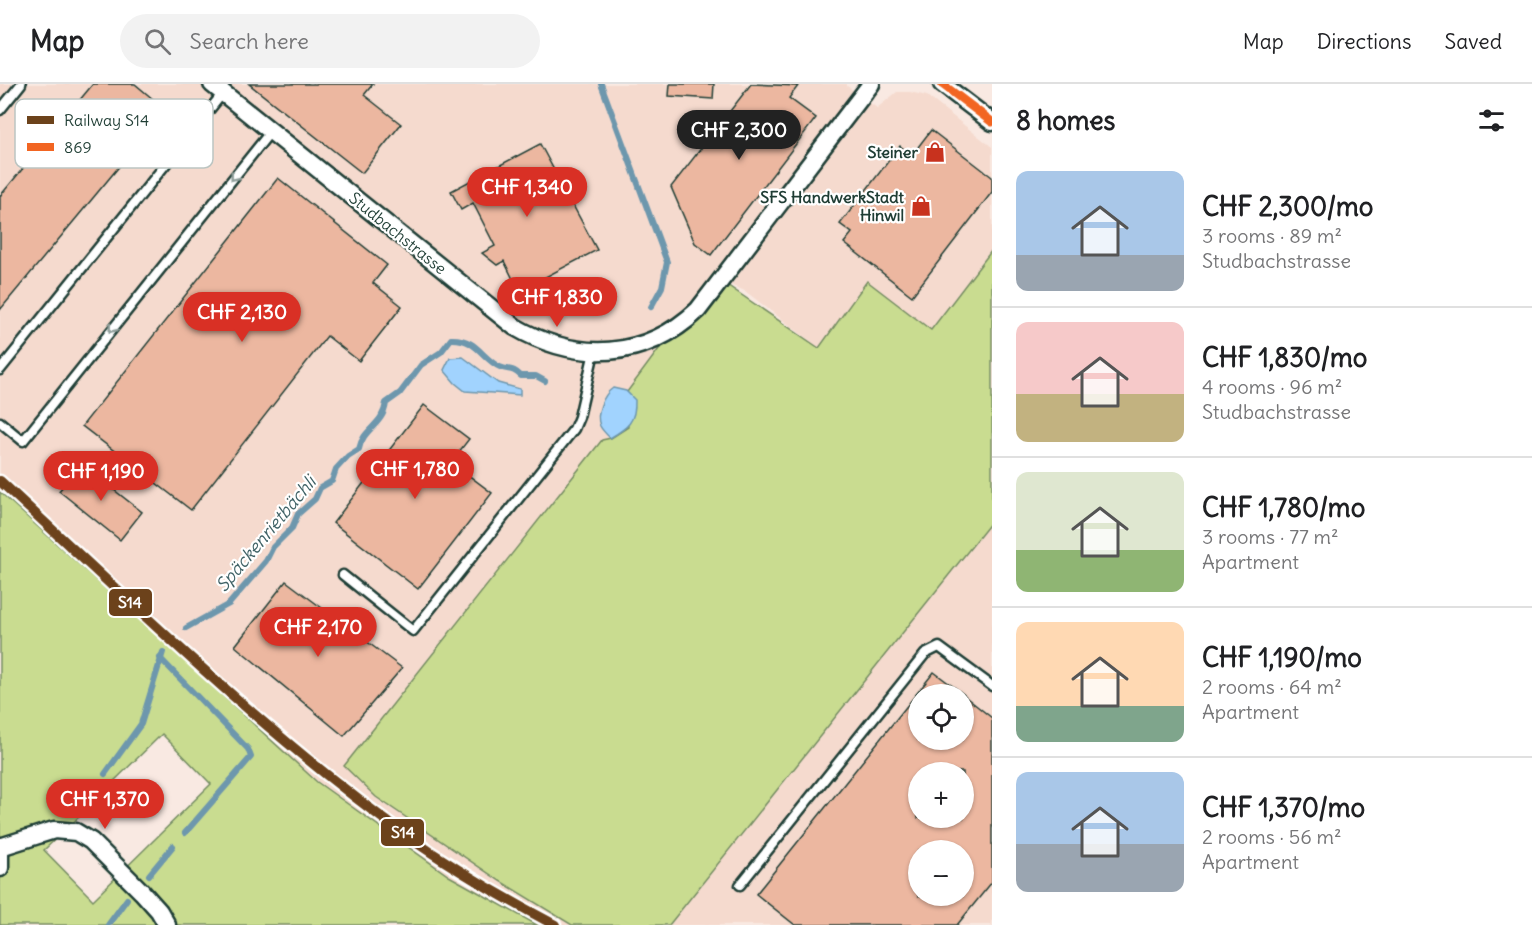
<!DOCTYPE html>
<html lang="en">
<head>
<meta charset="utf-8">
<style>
	:root { --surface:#fff; --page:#f2f2f2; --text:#202124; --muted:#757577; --line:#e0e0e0; --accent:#d93025 }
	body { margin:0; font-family:Delius,sans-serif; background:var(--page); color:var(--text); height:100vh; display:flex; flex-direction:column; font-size:22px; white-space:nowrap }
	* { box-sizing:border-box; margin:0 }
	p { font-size:20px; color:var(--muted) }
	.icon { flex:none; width:33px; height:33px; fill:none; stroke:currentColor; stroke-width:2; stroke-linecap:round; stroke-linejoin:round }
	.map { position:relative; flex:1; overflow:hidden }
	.sheet { display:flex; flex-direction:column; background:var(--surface); width:540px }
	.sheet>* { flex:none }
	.buttons { position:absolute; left:908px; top:600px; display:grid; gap:12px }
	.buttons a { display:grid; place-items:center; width:66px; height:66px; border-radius:50%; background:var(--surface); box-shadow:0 2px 4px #0004; font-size:30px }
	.price { position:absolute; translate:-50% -51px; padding:0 14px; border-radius:21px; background:var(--accent); color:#fff; font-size:20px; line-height:39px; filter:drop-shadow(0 2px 3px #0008) }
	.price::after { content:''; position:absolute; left:50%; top:36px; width:18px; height:14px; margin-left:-9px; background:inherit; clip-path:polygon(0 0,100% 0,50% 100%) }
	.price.selected { background:#222; color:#fff }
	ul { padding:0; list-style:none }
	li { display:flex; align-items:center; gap:18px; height:150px; padding:0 24px }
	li+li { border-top:2px solid var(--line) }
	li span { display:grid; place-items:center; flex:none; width:168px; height:120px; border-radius:12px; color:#555 }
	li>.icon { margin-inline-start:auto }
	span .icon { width:72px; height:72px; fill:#fffc; stroke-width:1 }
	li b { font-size:26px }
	h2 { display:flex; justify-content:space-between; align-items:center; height:72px; padding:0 24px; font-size:26px }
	header { display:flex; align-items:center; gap:36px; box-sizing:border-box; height:84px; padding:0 30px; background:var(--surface); border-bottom:2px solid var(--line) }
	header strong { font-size:28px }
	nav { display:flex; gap:33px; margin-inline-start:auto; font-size:21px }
	.search { width:420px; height:54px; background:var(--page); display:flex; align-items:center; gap:15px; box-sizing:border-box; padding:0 21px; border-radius:33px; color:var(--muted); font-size:22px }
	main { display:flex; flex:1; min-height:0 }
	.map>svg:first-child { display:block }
	.built { fill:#f5dace; fill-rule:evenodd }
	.green { fill:#c9dc90; stroke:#748c62; stroke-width:1.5; fill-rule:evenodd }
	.water { fill:#a1d3fe; stroke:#6d97ad; stroke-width:1.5 }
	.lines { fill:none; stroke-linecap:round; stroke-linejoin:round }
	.stream { stroke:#6d97ad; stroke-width:6 }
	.building { fill:#ecb7a0; stroke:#1f3d34; stroke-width:1.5; fill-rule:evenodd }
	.lane-casing { stroke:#1f3d34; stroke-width:13 }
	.street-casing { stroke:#1f3d34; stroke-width:21 }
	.lane { stroke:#fff; stroke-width:8 }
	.street { stroke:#fff; stroke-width:16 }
	.bus-1-casing { stroke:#fff; stroke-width:14 }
	.bus-1 { stroke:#f26522; stroke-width:9 }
	.rail-1-casing { stroke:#fff; stroke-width:15 }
	.rail-1 { stroke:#6c421b; stroke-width:10 }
	.oneway { stroke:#8f9e9a }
	.labels { text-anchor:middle; stroke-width:4.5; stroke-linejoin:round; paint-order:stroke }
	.poi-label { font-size:16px; font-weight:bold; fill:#1f3d34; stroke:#fff; text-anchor:end }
	.street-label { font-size:16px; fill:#1f3d34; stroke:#fff }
	.water-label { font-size:18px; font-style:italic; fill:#406266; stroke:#fff }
	.key { fill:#fff; stroke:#bcc5c2; stroke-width:1.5 }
	.key-label { font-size:16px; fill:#1f3d34 }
	.line-badge { stroke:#fff; stroke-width:2 }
	.badge-label { font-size:16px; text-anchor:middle; font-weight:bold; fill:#fff }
</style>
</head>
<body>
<header>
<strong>Map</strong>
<div class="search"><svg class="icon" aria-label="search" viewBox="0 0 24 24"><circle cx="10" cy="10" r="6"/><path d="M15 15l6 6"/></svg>Search here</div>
<nav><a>Map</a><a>Directions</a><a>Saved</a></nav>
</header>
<main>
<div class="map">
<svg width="992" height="841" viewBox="0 0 992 841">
	<rect width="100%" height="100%" fill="#f9e9e2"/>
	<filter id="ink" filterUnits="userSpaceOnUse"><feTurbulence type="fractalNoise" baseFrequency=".0167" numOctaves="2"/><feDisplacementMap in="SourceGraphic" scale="12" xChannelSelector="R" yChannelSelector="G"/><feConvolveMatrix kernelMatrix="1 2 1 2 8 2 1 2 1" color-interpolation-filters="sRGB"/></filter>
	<g filter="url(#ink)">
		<g class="built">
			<polygon points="0,0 847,0 847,2 877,24 897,8 910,8 927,12 992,63 992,166 931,246 819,264 745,207 721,197 628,343 611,354 602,357 344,682 376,713 500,797 572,841 537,841 449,793 317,698 0,408"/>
			<path d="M 992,437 L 992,841 L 669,841 L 705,794 ZM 918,610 L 963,610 L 963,656 L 918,656 ZM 918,688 L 963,688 L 963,734 L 918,734 ZM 918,766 L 963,766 L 963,812 L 918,812 Z"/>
		</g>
		<g class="green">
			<polygon points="992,166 992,437 669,841 572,841 500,797 376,713 344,682 602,356 611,354 628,343 627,308 673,246 721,197 819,264 867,197 931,246"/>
			<path d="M 0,408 L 317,698 L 449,792 L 537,841 L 0,841 ZM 162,650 L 211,700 L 93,816 L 44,766 L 82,730 L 68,717 L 89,696 L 96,702 L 108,703 Z"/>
		</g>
		<g class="water">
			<polygon points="463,273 498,299 520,305 520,311 465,307 455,299 444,286 450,274"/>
			<path d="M 613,304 L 626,307 L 635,316 C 636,338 627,344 610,354 C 607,351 602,346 600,342 C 595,330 603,311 613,304 Z"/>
		</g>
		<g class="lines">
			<g class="stream">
				<polyline points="601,0 667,178 662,203 651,223"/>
				<path d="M 186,544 L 229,520 L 266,477 L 273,463 L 292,444 L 298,430 L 315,415 L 320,404 L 332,397 L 336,385 L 348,372 L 359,365 C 363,344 383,342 386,319 L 400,309 L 421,281 L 441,268 L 451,255 C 477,254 482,275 500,283 C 510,287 512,283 521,292 L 536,292 L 545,297"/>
				<polyline points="160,574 248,665 251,673 185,749"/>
				<polyline points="105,690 141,640 163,568"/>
				<polyline points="149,791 173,762"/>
				<polyline points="108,841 127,815"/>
			</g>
		</g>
		<g class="building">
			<polygon points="93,0 135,0 166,26 0,226 0,112"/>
			<polygon points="249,0 373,0 364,11 401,40 362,89"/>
			<polygon points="670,0 714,0 713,15 669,12"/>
			<polygon points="751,0 798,2 789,14 816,34 711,171 695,159 671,103"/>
			<polygon points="931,46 992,93 992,108 912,212 844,159 852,149 840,140 900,62 912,71"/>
			<polygon points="540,60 597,166 519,207 504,177 497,181 482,169 495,162 473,119 461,126 451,107"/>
			<polygon points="278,94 387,181 373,199 402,222 359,277 327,252 191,426 82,342"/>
			<polygon points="424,321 469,355 451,378 492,409 418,505 333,439"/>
			<polygon points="81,380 142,428 120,456 59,407"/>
			<polygon points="286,497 402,584 344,652 235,562"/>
			<path d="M 934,588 L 963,610 L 918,610 L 918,656 L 963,656 L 963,611 L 992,634 L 992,798 L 957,841 L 795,841 L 756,810 ZM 918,688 L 963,688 L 963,734 L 918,734 ZM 918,766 L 963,766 L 963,812 L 918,812 Z"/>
		</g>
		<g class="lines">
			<g class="lane-casing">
				<g id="lane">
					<polyline points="0,26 21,0"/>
					<polyline points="0,286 223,9"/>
					<polyline points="0,338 23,357 271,47"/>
					<polyline points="343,491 413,547 574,345 579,333 594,268"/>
					<polyline points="740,801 925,570 939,563 992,602"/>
				</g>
			</g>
			<g class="street-casing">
				<g id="street">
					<path d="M 212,0 L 515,243 C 577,279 645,276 698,226 L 871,0"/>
					<polyline points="942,0 992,38"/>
					<polyline points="0,762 0,784"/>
					<polyline points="0,763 54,746 76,748 91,757 142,808 159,827 167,841"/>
				</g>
			</g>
			<use href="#lane" class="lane"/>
			<use href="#street" class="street"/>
			<g class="bus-1-casing">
				<polyline id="bus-1" points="942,0 992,38"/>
			</g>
			<use href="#bus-1" class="bus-1"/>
			<g class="rail-1-casing">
				<path id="rail-1" d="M 0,397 C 132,519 261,647 407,752 C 454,785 504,814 555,841"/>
			</g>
			<use href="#rail-1" class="rail-1"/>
		</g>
		<defs><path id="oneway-chevron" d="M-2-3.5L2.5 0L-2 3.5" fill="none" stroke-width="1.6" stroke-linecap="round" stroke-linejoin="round" transform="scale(1.5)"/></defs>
		<g class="oneway">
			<use href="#oneway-chevron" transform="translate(234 93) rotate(129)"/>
			<use href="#oneway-chevron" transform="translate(112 245) rotate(129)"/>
		</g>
	</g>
	<defs>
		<g id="shop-bare" transform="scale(1.62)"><path d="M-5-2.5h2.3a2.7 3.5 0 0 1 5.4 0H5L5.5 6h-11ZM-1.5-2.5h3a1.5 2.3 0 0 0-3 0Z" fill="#c8321e" stroke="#fff" stroke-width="2.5" paint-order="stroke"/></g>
	</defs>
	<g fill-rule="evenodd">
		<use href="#shop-bare" x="935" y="68"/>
		<use href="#shop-bare" x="921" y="122"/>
	</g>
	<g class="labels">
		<g class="poi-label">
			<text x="918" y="74">Steiner</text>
			<text x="904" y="119">SFS HandwerkStadt<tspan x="904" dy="18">Hinwil</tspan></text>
		</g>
		<g class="street-label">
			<text transform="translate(398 149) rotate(39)" y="6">Studbachstrasse</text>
		</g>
		<g class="water-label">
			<text transform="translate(266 450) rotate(-50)" y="6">Späckenrietbächli</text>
		</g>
	</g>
	<rect x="15" y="15" width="198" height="69" rx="9" class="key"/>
	<rect x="27" y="32" width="27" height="8" fill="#6c421b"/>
	<rect x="27" y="59" width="27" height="8" fill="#f26522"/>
	<g class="key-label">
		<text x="64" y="42">Railway S14</text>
		<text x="64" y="69">869</text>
	</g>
	<g class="line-badge">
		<rect x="108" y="504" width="45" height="29" rx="6" fill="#6c421b"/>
		<rect x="380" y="734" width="45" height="29" rx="6" fill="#6c421b"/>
	</g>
	<g class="badge-label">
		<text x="130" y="524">S14</text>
		<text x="403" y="754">S14</text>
	</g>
</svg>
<div class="buttons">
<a><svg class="icon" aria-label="locate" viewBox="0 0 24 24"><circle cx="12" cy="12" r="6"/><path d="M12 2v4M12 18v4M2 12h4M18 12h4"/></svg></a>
<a>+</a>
<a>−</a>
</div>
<b class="price selected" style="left:739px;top:77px">CHF 2,300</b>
<b class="price" style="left:527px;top:134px">CHF 1,340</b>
<b class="price" style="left:557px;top:244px">CHF 1,830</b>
<b class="price" style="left:242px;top:259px">CHF 2,130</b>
<b class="price" style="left:415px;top:416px">CHF 1,780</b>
<b class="price" style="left:101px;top:418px">CHF 1,190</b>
<b class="price" style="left:318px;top:574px">CHF 2,170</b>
<b class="price" style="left:105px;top:746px">CHF 1,370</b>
</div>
<section class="sheet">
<h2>8 homes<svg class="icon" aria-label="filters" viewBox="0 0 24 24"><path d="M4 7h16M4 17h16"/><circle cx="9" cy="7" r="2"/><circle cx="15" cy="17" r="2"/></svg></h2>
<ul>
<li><span style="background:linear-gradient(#a9c7e8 70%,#9aa5b1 0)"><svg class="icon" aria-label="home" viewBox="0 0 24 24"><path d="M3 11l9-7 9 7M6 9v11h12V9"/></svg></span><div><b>CHF 2,300/mo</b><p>3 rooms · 89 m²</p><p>Studbachstrasse</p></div></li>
<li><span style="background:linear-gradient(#f6c9c9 60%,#c2b280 0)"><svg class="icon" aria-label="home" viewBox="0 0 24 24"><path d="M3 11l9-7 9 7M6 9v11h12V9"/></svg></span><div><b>CHF 1,830/mo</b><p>4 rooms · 96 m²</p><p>Studbachstrasse</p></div></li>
<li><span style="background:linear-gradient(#dfe7d0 65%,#8fb573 0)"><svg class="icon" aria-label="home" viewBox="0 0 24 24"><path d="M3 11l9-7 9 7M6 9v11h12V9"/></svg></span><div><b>CHF 1,780/mo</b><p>3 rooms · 77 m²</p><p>Apartment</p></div></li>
<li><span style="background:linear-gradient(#ffd9b3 70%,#7fa58c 0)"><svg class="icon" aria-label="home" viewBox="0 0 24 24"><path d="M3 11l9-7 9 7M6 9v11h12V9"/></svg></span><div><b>CHF 1,190/mo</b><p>2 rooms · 64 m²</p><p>Apartment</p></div></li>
<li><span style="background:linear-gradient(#a9c7e8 60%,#9aa5b1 0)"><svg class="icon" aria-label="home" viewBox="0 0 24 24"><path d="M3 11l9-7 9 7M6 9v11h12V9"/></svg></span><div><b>CHF 1,370/mo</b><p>2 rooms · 56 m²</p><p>Apartment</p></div></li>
</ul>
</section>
</main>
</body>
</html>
